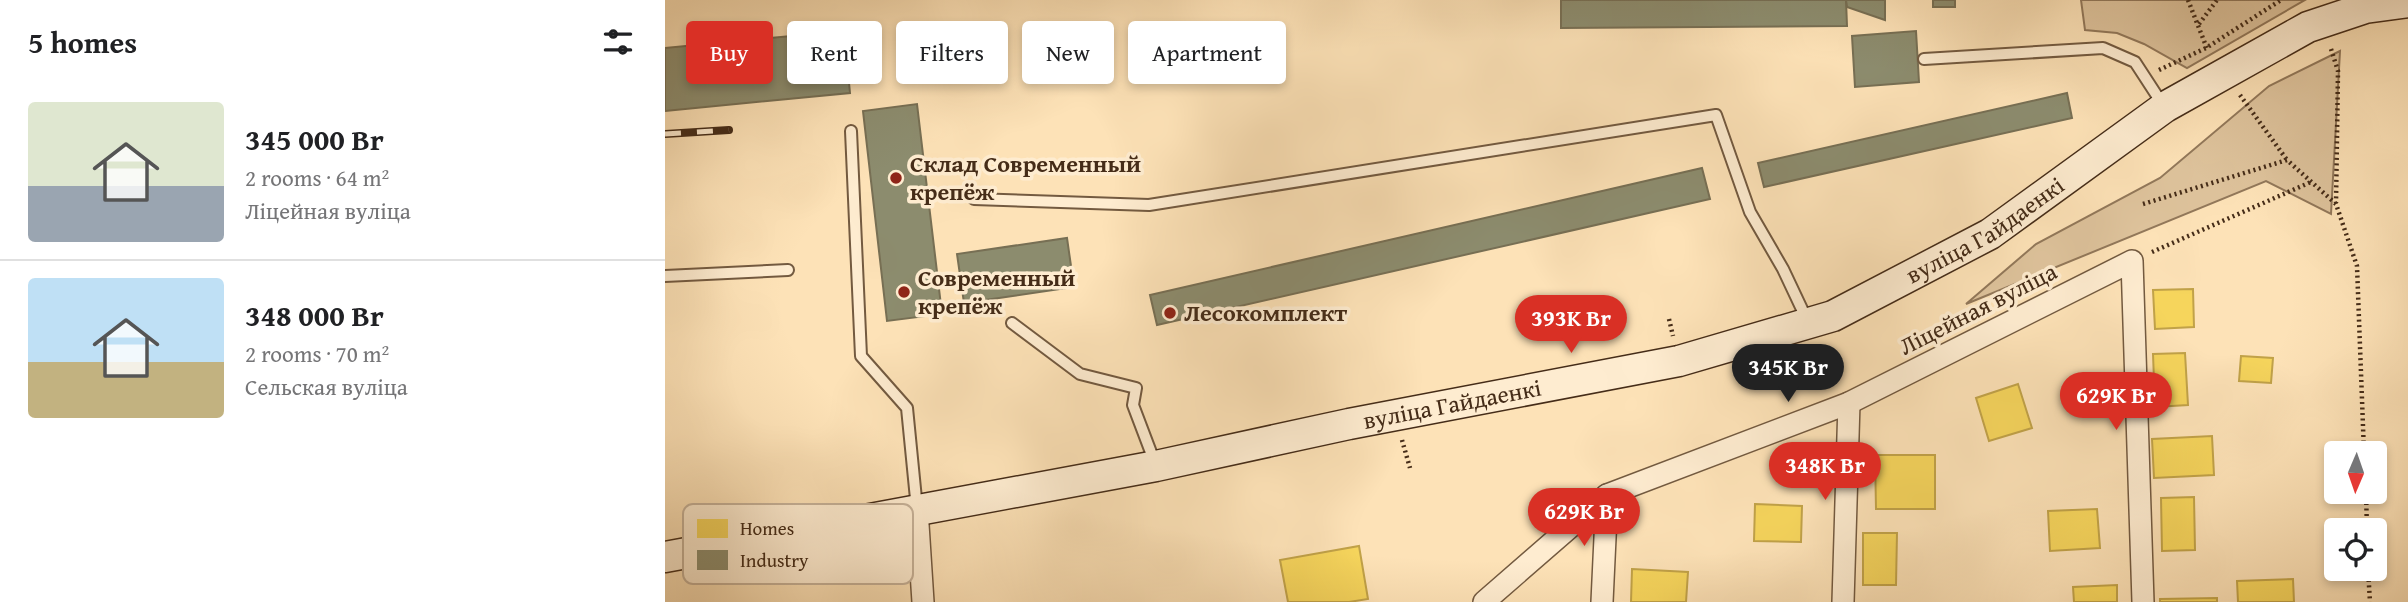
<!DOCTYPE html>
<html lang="en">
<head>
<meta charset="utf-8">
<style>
	:root { --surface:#fff; --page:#f6f6f6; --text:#202124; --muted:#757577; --line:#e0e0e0; --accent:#d93025 }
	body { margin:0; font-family:"Gentium Book Plus",serif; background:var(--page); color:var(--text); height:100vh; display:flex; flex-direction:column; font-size:26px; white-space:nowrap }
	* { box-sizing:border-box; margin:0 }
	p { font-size:23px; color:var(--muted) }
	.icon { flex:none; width:38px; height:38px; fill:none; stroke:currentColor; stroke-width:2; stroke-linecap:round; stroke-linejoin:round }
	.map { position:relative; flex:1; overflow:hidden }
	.sheet { display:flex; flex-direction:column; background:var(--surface); width:665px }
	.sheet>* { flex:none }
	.top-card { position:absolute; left:21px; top:21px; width:665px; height:63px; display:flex; gap:14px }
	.needle { width:46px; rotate:182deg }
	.buttons { position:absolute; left:1659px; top:441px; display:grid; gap:14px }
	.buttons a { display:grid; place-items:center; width:63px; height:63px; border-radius:7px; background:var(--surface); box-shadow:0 4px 10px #0003; font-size:35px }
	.price { position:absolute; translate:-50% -60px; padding:0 16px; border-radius:24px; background:var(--accent); color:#fff; font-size:23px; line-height:46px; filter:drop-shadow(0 2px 4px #0008) }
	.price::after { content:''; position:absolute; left:50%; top:42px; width:21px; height:16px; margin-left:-10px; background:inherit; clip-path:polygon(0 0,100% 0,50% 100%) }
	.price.on { background:#222; color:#fff }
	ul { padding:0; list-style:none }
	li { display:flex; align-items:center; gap:21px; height:175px; padding:0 28px }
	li+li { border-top:2px solid var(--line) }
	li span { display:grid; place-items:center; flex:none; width:196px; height:140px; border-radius:7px; color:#555 }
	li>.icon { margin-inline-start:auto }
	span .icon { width:84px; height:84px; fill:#fffc; stroke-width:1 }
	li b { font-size:30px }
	h2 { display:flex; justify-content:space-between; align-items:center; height:84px; padding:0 28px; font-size:30px }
	.chip { padding:0 24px; border-radius:7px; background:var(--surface); box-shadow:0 4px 10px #0003; font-size:24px; line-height:63px }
	.chip.on { background:var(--accent); color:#fff }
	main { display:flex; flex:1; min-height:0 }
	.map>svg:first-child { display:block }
	.green { fill:#dec39c; stroke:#92785a; stroke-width:2 }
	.homes { fill:#f6d55c; stroke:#c1a248; stroke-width:2 }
	.industry { fill:#8c8c6e; stroke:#776f54; stroke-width:2 }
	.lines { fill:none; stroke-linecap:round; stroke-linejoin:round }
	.lane-casing { stroke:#735a40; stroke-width:14 }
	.street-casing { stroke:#735a40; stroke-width:24 }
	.secondary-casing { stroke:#452c18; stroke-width:33 }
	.path { stroke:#452c18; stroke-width:4.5; stroke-dasharray:2 3.5; stroke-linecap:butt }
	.lane { stroke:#feecd0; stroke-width:10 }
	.street { stroke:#feecd0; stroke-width:21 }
	.secondary { stroke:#feecd0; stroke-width:30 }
	.rail-casing { stroke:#452c18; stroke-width:8 }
	.rail { stroke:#feecd0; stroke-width:5; stroke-dasharray:16; stroke-linecap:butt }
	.poi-dot { fill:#8f2418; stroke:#feecd0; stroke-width:2.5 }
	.labels { text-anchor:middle; stroke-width:7; stroke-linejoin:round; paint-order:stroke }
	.poi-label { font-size:24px; font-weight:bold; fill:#452c18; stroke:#feecd0; text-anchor:start }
	.street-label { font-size:24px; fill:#452c18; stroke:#feecd0 }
	.key { fill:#feecd0; stroke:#c6b299; stroke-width:2 }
	.key-label { font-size:19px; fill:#452c18 }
</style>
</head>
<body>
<main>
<section class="sheet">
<h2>5 homes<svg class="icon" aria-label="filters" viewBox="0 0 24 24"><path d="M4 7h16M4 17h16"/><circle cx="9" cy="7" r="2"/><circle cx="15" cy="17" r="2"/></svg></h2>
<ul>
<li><span style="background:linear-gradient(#dfe7d0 60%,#9aa5b1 0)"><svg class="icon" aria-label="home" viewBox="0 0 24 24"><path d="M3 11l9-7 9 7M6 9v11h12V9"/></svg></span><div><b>345 000 Br</b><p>2 rooms · 64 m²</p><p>Ліцейная вуліца</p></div></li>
<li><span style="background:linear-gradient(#bfe0f5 60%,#c2b280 0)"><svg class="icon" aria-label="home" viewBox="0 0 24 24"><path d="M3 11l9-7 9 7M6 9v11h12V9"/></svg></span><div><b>348 000 Br</b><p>2 rooms · 70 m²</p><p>Сельская вуліца</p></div></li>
</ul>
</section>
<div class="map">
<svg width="1743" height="602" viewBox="0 0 1743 602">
	<rect width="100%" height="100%" fill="#fde2b7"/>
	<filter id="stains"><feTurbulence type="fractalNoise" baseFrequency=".00286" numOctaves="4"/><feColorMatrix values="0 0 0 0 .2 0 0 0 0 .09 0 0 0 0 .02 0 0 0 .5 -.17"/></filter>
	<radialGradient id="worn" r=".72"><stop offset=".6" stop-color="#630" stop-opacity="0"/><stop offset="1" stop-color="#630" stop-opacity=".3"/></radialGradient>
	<g class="green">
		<polygon points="1416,0 1640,0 1522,68 1479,44 1452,33 1420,30"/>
		<polygon points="1675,51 1666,214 1601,181 1301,304 1371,244 1495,178 1604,86"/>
	</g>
	<g class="homes">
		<polygon points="1528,289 1529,327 1490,329 1488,290"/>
		<polygon points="1520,353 1523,405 1490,407 1488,354"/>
		<polygon points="1576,356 1608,358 1606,383 1574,381"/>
		<polygon points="1353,384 1367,428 1324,441 1311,398"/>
		<polygon points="1547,436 1549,475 1489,478 1487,439"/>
		<polygon points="1210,455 1270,455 1270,509 1211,509"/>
		<polygon points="1529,497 1530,550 1497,551 1496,498"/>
		<polygon points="1090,504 1137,506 1136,542 1089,541"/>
		<polygon points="1432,509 1435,548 1385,551 1383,511"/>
		<polygon points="1198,533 1232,533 1231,585 1198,585"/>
		<polygon points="694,546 703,599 684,602 623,602 615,560"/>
		<polygon points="967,569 1023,572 1021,602 966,602"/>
		<polygon points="1628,579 1629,602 1573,602 1572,581"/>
		<polygon points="1452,585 1452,602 1409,602 1408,587"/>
		<polygon points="1552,598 1552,602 1495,602 1495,599"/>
	</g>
	<g class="industry">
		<polygon points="896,0 1181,0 1182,26 896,28"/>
		<polygon points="1181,0 1220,0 1220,20 1182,7"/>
		<rect x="1268" y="0" width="22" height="7"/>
		<polygon points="179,31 185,93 0,111 0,48"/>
		<polygon points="1251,31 1254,82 1190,87 1187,36"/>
		<polygon points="1402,93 1407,118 1099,187 1093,163"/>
		<polygon points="252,104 277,314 222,321 198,111"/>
		<polygon points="1037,168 1045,199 492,325 485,295"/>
		<polygon points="402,238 409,287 299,303 292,254"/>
	</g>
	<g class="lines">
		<g class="lane-casing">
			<g id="lane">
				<polyline points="1259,59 1438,48 1470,62 1498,105"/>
				<polyline points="186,131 196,356 242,408 252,509"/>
				<polyline points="309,199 484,205 1051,115 1085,212 1118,269 1143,322"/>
				<polyline points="0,276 123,270"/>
				<polyline points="347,323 415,374 471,388 468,405 490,463"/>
			</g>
		</g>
		<g class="street-casing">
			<g id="street">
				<polyline points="252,509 258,602"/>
				<polyline points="819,602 942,495 1184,403 1467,261 1478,602"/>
				<polyline points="937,602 942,495"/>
				<polyline points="1178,602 1184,403"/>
			</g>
		</g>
		<g class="secondary-casing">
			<g id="secondary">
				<path id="s1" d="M 0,557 L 491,466 L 684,424 L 1014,361 L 1168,316 L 1325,234 L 1500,107 L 1643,27 L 1700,8 L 1743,2"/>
			</g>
		</g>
		<g class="path">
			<polyline points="1523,0 1543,51"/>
			<polyline points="1534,24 1552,0"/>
			<polyline points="1666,49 1673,71 1671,203"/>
			<polyline points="1494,70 1541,48 1616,0"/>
			<polyline points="1575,95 1622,160"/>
			<polyline points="1478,204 1622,160 1671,204 1692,266 1699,453"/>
			<polyline points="1487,252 1646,182"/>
			<polyline points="1004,319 1008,336"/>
			<polyline points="737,440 745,468"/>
			<polyline points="1701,492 1702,530"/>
			<polyline points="1703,569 1705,602"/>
		</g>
		<use href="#lane" class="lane"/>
		<use href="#street" class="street"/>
		<use href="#secondary" class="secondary"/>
		<g class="rail-casing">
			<polyline id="rail" points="0,134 64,130"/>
		</g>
		<use href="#rail" class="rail"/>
	</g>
	<g class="poi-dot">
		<circle cx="231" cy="178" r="7"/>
		<circle cx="239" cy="292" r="7"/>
		<circle cx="505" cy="313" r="7"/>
	</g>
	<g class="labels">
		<g class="poi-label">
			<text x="245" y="172">Склад Современный<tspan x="245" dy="28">крепёж</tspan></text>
			<text x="253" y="286">Современный<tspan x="253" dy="28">крепёж</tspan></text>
			<text x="519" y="321">Лесокомплект</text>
		</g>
		<g class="street-label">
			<text dy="8" stroke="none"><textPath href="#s1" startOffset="1368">вуліца Гайдаенкі</textPath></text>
			<text transform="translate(1313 309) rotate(-27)" y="8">Ліцейная вуліца</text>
			<text dy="8" stroke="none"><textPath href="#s1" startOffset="802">вуліца Гайдаенкі</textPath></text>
		</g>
	</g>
	<rect x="18" y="504" width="230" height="80" rx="10" class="key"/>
	<rect x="32" y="519" width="31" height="19" fill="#f6d55c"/>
	<rect x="32" y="550" width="31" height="20" fill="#8c8c6e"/>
	<g class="key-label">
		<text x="75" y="535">Homes</text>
		<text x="75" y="567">Industry</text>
	</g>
	<rect width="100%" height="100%" filter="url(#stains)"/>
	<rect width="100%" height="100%" fill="url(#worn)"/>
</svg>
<div class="buttons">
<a><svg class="needle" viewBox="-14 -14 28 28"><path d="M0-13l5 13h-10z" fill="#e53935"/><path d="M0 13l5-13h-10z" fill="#757577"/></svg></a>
<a><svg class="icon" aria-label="locate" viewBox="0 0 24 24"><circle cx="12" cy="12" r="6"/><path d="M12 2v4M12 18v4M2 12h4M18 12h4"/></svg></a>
</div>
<b class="price" style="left:906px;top:355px">393K Br</b>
<b class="price on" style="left:1123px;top:404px">345K Br</b>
<b class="price" style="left:1451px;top:432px">629K Br</b>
<b class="price" style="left:1160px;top:502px">348K Br</b>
<b class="price" style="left:919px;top:548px">629K Br</b>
<div class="top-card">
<a class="chip on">Buy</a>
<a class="chip">Rent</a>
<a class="chip">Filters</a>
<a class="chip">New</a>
<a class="chip">Apartment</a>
</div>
</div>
</main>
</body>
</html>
